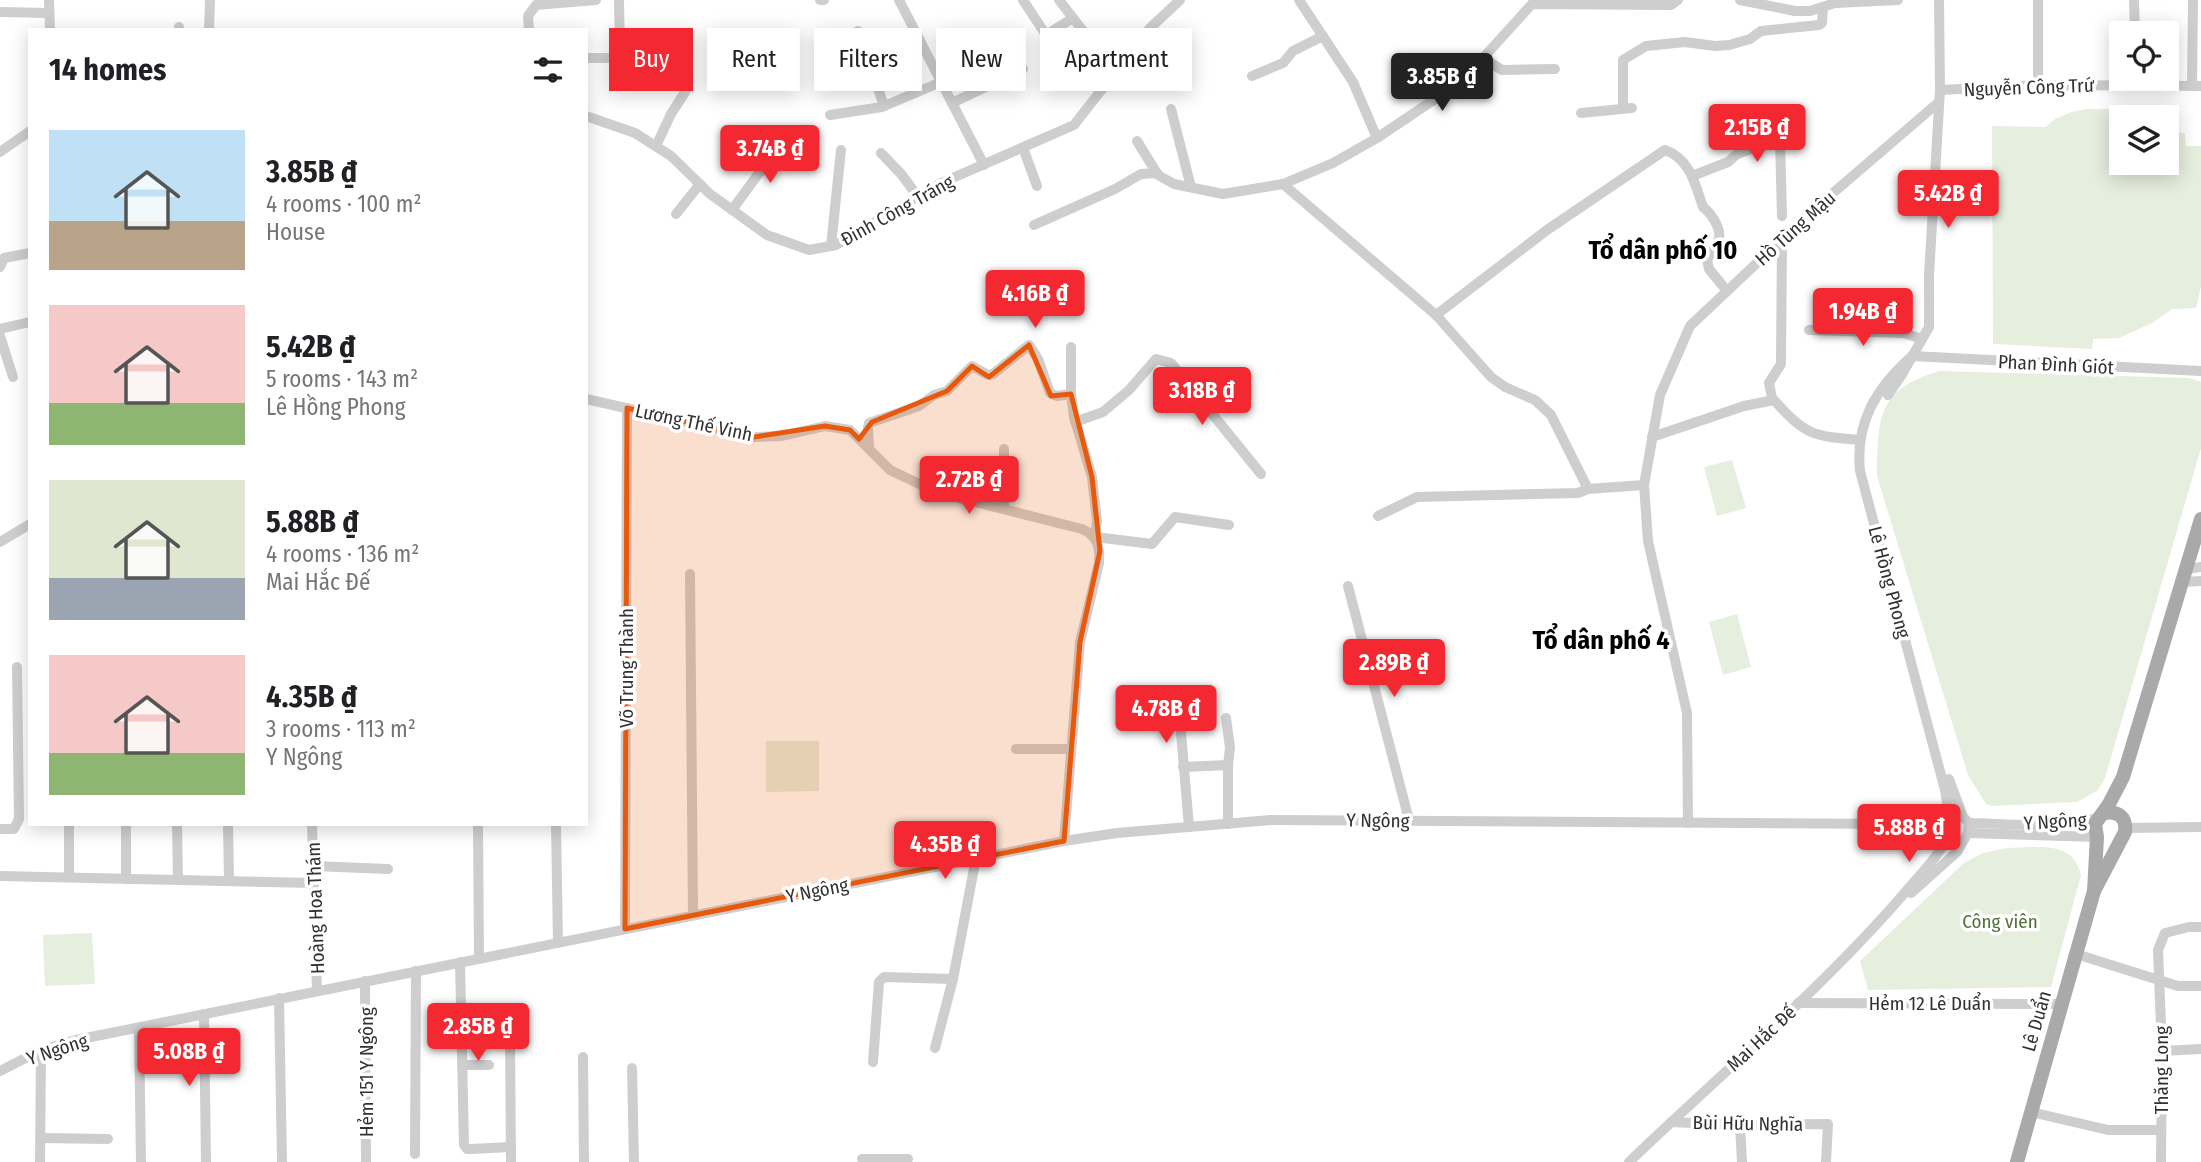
<!DOCTYPE html>
<html lang="en">
<head>
<meta charset="utf-8">
<style>
	:root { --surface:#fff; --page:#f6f6f6; --text:#202124; --muted:#757577; --accent:#f32830 }
	body { margin:0; font-family:"Fira Sans Condensed",sans-serif; background:var(--page); color:var(--text); height:100vh; display:flex; flex-direction:column; font-size:26px; white-space:nowrap }
	* { box-sizing:border-box; margin:0 }
	p { font-size:23px; color:var(--muted) }
	.icon { flex:none; width:38px; height:38px; fill:none; stroke:currentColor; stroke-width:2; stroke-linecap:round; stroke-linejoin:round }
	.map { position:relative; flex:1; overflow:hidden }
	.side { position:absolute; left:28px; top:28px; width:560px; height:798px; display:flex; flex-direction:column; background:var(--surface); border-radius:0px; box-shadow:0 4px 18px #0003 }
	.side>* { flex:none }
	.top-card { position:absolute; left:609px; top:28px; width:665px; height:63px; display:flex; gap:14px }
	.tools { position:absolute; left:2109px; top:21px; display:grid; gap:14px }
	.tools a { display:grid; place-items:center; width:70px; height:70px; border-radius:0px; background:var(--surface); box-shadow:0 4px 18px #0003; font-size:35px }
	.price { position:absolute; translate:-50% -60px; padding:0 16px; border-radius:7px; background:var(--accent); color:#fff; font-size:23px; line-height:46px; filter:drop-shadow(0 2px 4px #0008) }
	.price::after { content:''; position:absolute; left:50%; top:42px; width:21px; height:16px; margin-left:-10px; background:inherit; clip-path:polygon(0 0,100% 0,50% 100%) }
	.price.selected { background:#222; color:#fff }
	ul { padding:0; list-style:none }
	li { display:flex; align-items:center; gap:21px; height:175px; padding:0 21px }
	li span { display:grid; place-items:center; flex:none; width:196px; height:140px; border-radius:0px; color:#555 }
	li>.icon { margin-inline-start:auto }
	span .icon { width:84px; height:84px; fill:#fffc; stroke-width:1 }
	li b { font-size:30px }
	h2 { display:flex; justify-content:space-between; align-items:center; height:84px; padding:0 21px; font-size:30px }
	.pill { padding:0 24px; border-radius:0px; background:var(--surface); box-shadow:0 4px 18px #0003; font-size:24px; line-height:63px }
	.pill.selected { background:var(--accent); color:#fff }
	.map>svg:first-child { display:block }
	.green { fill:#e6eede }
	.lines { fill:none; stroke-linecap:round; stroke-linejoin:round }
	.minor { stroke:#cecece; stroke-width:10 }
	.major { stroke:#a9a9a9; stroke-width:14 }
	.marked { fill:#e8590c; fill-opacity:0.2; stroke:#e8590c; stroke-width:5; stroke-linejoin:round }
	.labels { text-anchor:middle; stroke-width:7; stroke-linejoin:round; paint-order:stroke }
	.street-label { font-size:19px; fill:#313131; stroke:#fff }
	.park-label { font-size:19px; fill:#52713a; stroke:#fff }
	.district-label { font-size:26px; font-weight:bold; fill:#000; stroke:#fff }
</style>
</head>
<body>
<div class="map">
<svg width="2201" height="1162" viewBox="0 0 2201 1162">
	<rect width="100%" height="100%" fill="#fff"/>
	<g class="green">
		<polygon points="2087,109 2116,109 2139,117 2121,117 2121,163 2166,163 2167,128 2185,134 2186,146 2201,146 2201,286 2196,308 2172,309 2152,323 2119,338 2093,339 2092,349 1993,344 1992,126 2046,127 2055,119 2072,112"/>
		<path d="M 1940,371 L 2189,378 L 2201,382 L 2201,448 L 2105,778 L 2098,790 L 2077,802 L 1991,806 L 1986,804 L 1968,775 L 1877,476 C 1878,417 1877,389 1940,371 Z"/>
		<polygon points="1732,460 1746,508 1717,516 1704,467"/>
		<polygon points="1737,614 1751,667 1723,675 1709,622"/>
		<polygon points="766,741 819,741 819,791 766,792"/>
		<path d="M 2007,848 C 2037,848 2073,839 2081,875 L 2051,987 L 1868,990 L 1860,961 L 1964,863 L 1983,853 Z"/>
		<polygon points="92,933 95,984 45,986 43,935"/>
	</g>
	<g class="lines">
		<g class="minor">
			<polyline points="49,0 50,30"/>
			<polyline points="619,0 620,59"/>
			<polyline points="820,0 824,0"/>
			<polyline points="899,0 984,165"/>
			<polyline points="1023,0 1046,35 1073,18"/>
			<polyline points="1059,0 1115,72"/>
			<polyline points="1299,0 1353,82 1377,138"/>
			<polyline points="1740,0 1795,11 1810,11 1835,3 1898,0"/>
			<polyline points="2038,0 2038,85"/>
			<polyline points="2134,0 2135,33"/>
			<polyline points="0,12 49,13"/>
			<polyline points="179,27 179,30"/>
			<polyline points="209,30 210,0"/>
			<polyline points="529,30 528,16 536,5 596,0"/>
			<polyline points="858,31 884,106"/>
			<polyline points="586,58 617,58 642,64"/>
			<polyline points="1483,58 1502,70 1555,69"/>
			<polyline points="1252,76 1283,63 1293,51 1323,36"/>
			<polyline points="2192,86 2193,0"/>
			<polyline points="1940,90 2038,85 2201,86"/>
			<polyline points="952,103 1023,69"/>
			<polyline points="1623,108 1623,60 1646,46 1685,42 1715,46 1729,45 1750,39 1761,31 1819,25 1822,23 1823,7"/>
			<polyline points="1171,109 1191,187"/>
			<polyline points="1581,113 1632,108"/>
			<polyline points="830,115 882,107 941,82"/>
			<polyline points="586,116 635,133 671,156 710,194 767,235 809,250 836,245 941,183 1074,125 1149,29 1180,0"/>
			<polyline points="1137,141 1158,175 1174,184 1223,194 1283,184 1333,163 1377,138 1444,93 1483,58 1532,4 1671,5 1678,0"/>
			<polyline points="656,146 671,114 687,89"/>
			<polyline points="1023,148 1037,186"/>
			<polyline points="0,152 30,131"/>
			<polyline points="881,153 902,175 918,197"/>
			<polyline points="1692,176 1728,162 1737,154 1776,140 1780,141 1782,216"/>
			<polyline points="1283,184 1436,315 1491,377 1505,387 1535,400 1551,415 1588,489"/>
			<polyline points="732,210 759,173 787,143"/>
			<polyline points="676,214 700,184"/>
			<polyline points="1034,225 1115,189 1141,174 1157,173"/>
			<polyline points="831,246 841,150"/>
			<polyline points="0,267 4,258 30,253"/>
			<path d="M 1436,315 L 1547,230 L 1665,150 C 1690,159 1695,184 1703,207 C 1711,213 1721,228 1719,238 C 1717,245 1710,254 1707,260 L 1709,269 L 1727,291"/>
			<polyline points="0,329 30,322"/>
			<polyline points="1809,330 1904,333 1922,339"/>
			<polyline points="0,336 13,377"/>
			<polyline points="1071,347 1071,394 1074,417 1092,477 1097,521 1095,537 1152,544 1175,517 1229,525"/>
			<polyline points="1912,356 2201,371"/>
			<polyline points="1888,395 1901,376 1929,327 1929,275 1940,90 1939,0"/>
			<polyline points="1772,398 1769,383 1781,364 1782,239"/>
			<path d="M 586,399 L 754,437 L 782,436 L 825,426 L 850,430 L 890,470 L 936,492 L 1082,529 C 1098,536 1100,547 1099,563 L 1080,642 L 1064,841"/>
			<polyline points="1075,422 1103,412 1129,390 1156,359 1171,363 1261,474"/>
			<path d="M 1652,437 L 1744,406 L 1774,400 C 1806,436 1813,436 1860,440"/>
			<polyline points="869,449 868,428 869,423 919,406 934,395 947,391 972,366 988,375 993,374 1029,345 1038,359 1050,393 1057,396 1071,394"/>
			<polyline points="1004,449 1004,508"/>
			<polyline points="1378,516 1417,497 1578,493 1588,489 1644,485"/>
			<polyline points="0,542 30,524"/>
			<polyline points="2187,569 2201,567"/>
			<polyline points="690,574 693,915"/>
			<polyline points="2183,582 2201,581"/>
			<polyline points="1348,586 1409,820"/>
			<polyline points="1226,718 1230,748 1228,765"/>
			<polyline points="1180,721 1189,827"/>
			<polyline points="1016,749 1071,749"/>
			<polyline points="1183,767 1228,765 1228,824"/>
			<polyline points="1949,779 1963,817 1969,823 1968,833"/>
			<polyline points="1688,823 1687,713 1648,541 1644,485 1660,395 1690,326 1812,211 1939,102"/>
			<path d="M 1969,823 C 2000,823 2073,831 2099,816"/>
			<polyline points="69,824 69,877"/>
			<polyline points="126,824 126,879"/>
			<polyline points="177,824 178,880"/>
			<polyline points="228,824 229,881"/>
			<polyline points="312,824 317,991"/>
			<polyline points="478,824 479,959"/>
			<polyline points="556,824 558,943"/>
			<polyline points="1905,825 1919,829 1948,832"/>
			<polyline points="2126,828 2201,827"/>
			<polyline points="0,829 14,829 19,819 17,667"/>
			<polyline points="1968,833 2097,837"/>
			<polyline points="313,866 388,869"/>
			<polyline points="0,876 314,883"/>
			<polyline points="1911,893 1957,852 1966,836"/>
			<polyline points="625,929 627,408"/>
			<polyline points="2076,954 2178,986 2201,986"/>
			<polyline points="460,962 464,1145 467,1149 471,1149 511,1147"/>
			<polyline points="365,981 366,1162"/>
			<polyline points="279,998 282,1162"/>
			<polyline points="1798,1003 2061,1004"/>
			<polyline points="204,1014 206,1162"/>
			<polyline points="139,1028 141,1162"/>
			<polyline points="510,1038 511,1162"/>
			<polyline points="935,1048 953,979 976,858"/>
			<polyline points="2162,1051 2201,1049"/>
			<polyline points="583,1057 584,1162"/>
			<polyline points="873,1062 879,982 884,977 953,979"/>
			<polyline points="462,1065 489,1065"/>
			<polyline points="632,1068 634,1162"/>
			<polyline points="0,1071 41,1050 76,1040 1064,841 1117,833 1271,820 1902,824 1950,821 1956,817 1963,817"/>
			<polyline points="2031,1112 2108,1130 2160,1130"/>
			<polyline points="1671,1122 1740,1125 1828,1124 1826,1162"/>
			<polyline points="1740,1125 1742,1162"/>
			<polyline points="41,1138 108,1139"/>
			<polyline points="415,1154 416,971"/>
			<polyline points="862,1159 908,1159 907,1162"/>
			<polyline points="40,1162 41,1050"/>
			<path d="M 1629,1162 C 1723,1072 1824,987 1908,889 C 1920,875 1945,850 1948,832 C 1951,819 1947,804 1945,790 L 1860,471 C 1855,423 1876,388 1912,356"/>
			<polyline points="2161,1162 2162,1051 2158,950 2165,933 2189,927 2201,927"/>
		</g>
		<g class="major">
			<polyline points="2094,891 2097,837 2095,824 2109,804 2123,777 2201,519"/>
			<path d="M 2017,1162 L 2094,891 L 2125,832 C 2127,817 2117,809 2102,814"/>
		</g>
	</g>
	<path class="marked" d="M 1029,345 L 1051,396 L 1071,394 L 1092,477 L 1100,551 L 1080,642 L 1064,841 L 625,929 L 627,408 L 754,437 L 825,426 L 850,430 L 859,439 L 872,422 L 947,391 L 972,366 L 989,377 Z"/>
	<g class="labels">
		<g class="street-label">
			<text transform="translate(2029 87) rotate(-2)" y="7">Nguyễn Công Trứ</text>
			<text transform="translate(897 210) rotate(-29)" y="7">Đinh Công Tráng</text>
			<text transform="translate(1795 228) rotate(-42)" y="7">Hồ Tùng Mậu</text>
			<text transform="translate(2056 364) rotate(3)" y="7">Phan Đình Giót</text>
			<text transform="translate(694 422) rotate(12)" y="7">Lương Thế Vinh</text>
			<text transform="translate(1890 582) rotate(75)" y="7">Lê Hồng Phong</text>
			<text transform="translate(626 668) rotate(-90)" y="7">Võ Trung Thành</text>
			<text transform="translate(1378 820) rotate(1)" y="7">Y Ngông</text>
			<text transform="translate(2055 821) rotate(-3)" y="7">Y Ngông</text>
			<text transform="translate(817 890) rotate(-11)" y="7">Y Ngông</text>
			<text transform="translate(315 908) rotate(-92)" y="7">Hoàng Hoa Thám</text>
			<text x="1930" y="1010">Hẻm 12 Lê Duẩn</text>
			<text transform="translate(2036 1021) rotate(-74)" y="7">Lê Duẩn</text>
			<text transform="translate(1761 1038) rotate(-43)" y="7">Mai Hắc Đế</text>
			<text transform="translate(57 1049) rotate(-18)" y="7">Y Ngông</text>
			<text transform="translate(2161 1070) rotate(-90)" y="7">Thăng Long</text>
			<text transform="translate(366 1072) rotate(-90)" y="7">Hẻm 151 Y Ngông</text>
			<text transform="translate(1748 1123) rotate(1)" y="7">Bùi Hữu Nghĩa</text>
		</g>
		<g class="park-label">
			<text x="2000" y="928">Công viên</text>
		</g>
		<g class="district-label">
			<text x="1663" y="259">Tổ dân phố 10</text>
			<text x="1601" y="649">Tổ dân phố 4</text>
		</g>
	</g>
</svg>
<div class="tools">
<a><svg class="icon" aria-label="locate" viewBox="0 0 24 24"><circle cx="12" cy="12" r="6"/><path d="M12 2v4M12 18v4M2 12h4M18 12h4"/></svg></a>
<a><svg class="icon" aria-label="layers" viewBox="0 0 24 24"><path d="M12 4l9 5-9 5-9-5zM3 14l9 5 9-5"/></svg></a>
</div>
<b class="price selected" style="left:1442px;top:113px">3.85B ₫</b>
<b class="price" style="left:1757px;top:164px">2.15B ₫</b>
<b class="price" style="left:770px;top:185px">3.74B ₫</b>
<b class="price" style="left:1948px;top:230px">5.42B ₫</b>
<b class="price" style="left:1035px;top:330px">4.16B ₫</b>
<b class="price" style="left:1863px;top:348px">1.94B ₫</b>
<b class="price" style="left:1202px;top:427px">3.18B ₫</b>
<b class="price" style="left:969px;top:516px">2.72B ₫</b>
<b class="price" style="left:1394px;top:699px">2.89B ₫</b>
<b class="price" style="left:1166px;top:745px">4.78B ₫</b>
<b class="price" style="left:1909px;top:864px">5.88B ₫</b>
<b class="price" style="left:945px;top:881px">4.35B ₫</b>
<b class="price" style="left:478px;top:1063px">2.85B ₫</b>
<b class="price" style="left:189px;top:1088px">5.08B ₫</b>
<div class="top-card">
<a class="pill selected">Buy</a>
<a class="pill">Rent</a>
<a class="pill">Filters</a>
<a class="pill">New</a>
<a class="pill">Apartment</a>
</div>
<section class="side">
<h2>14 homes<svg class="icon" aria-label="filters" viewBox="0 0 24 24"><path d="M4 7h16M4 17h16"/><circle cx="9" cy="7" r="2"/><circle cx="15" cy="17" r="2"/></svg></h2>
<ul>
<li><span style="background:linear-gradient(#bfe0f5 65%,#b9a48a 0)"><svg class="icon" aria-label="home" viewBox="0 0 24 24"><path d="M3 11l9-7 9 7M6 9v11h12V9"/></svg></span><div><b>3.85B ₫</b><p>4 rooms · 100 m²</p><p>House</p></div></li>
<li><span style="background:linear-gradient(#f6c9c9 70%,#8fb573 0)"><svg class="icon" aria-label="home" viewBox="0 0 24 24"><path d="M3 11l9-7 9 7M6 9v11h12V9"/></svg></span><div><b>5.42B ₫</b><p>5 rooms · 143 m²</p><p>Lê Hồng Phong</p></div></li>
<li><span style="background:linear-gradient(#dfe7d0 70%,#9aa5b1 0)"><svg class="icon" aria-label="home" viewBox="0 0 24 24"><path d="M3 11l9-7 9 7M6 9v11h12V9"/></svg></span><div><b>5.88B ₫</b><p>4 rooms · 136 m²</p><p>Mai Hắc Đế</p></div></li>
<li><span style="background:linear-gradient(#f6c9c9 70%,#8fb573 0)"><svg class="icon" aria-label="home" viewBox="0 0 24 24"><path d="M3 11l9-7 9 7M6 9v11h12V9"/></svg></span><div><b>4.35B ₫</b><p>3 rooms · 113 m²</p><p>Y Ngông</p></div></li>
</ul>
</section>
</div>
</body>
</html>
